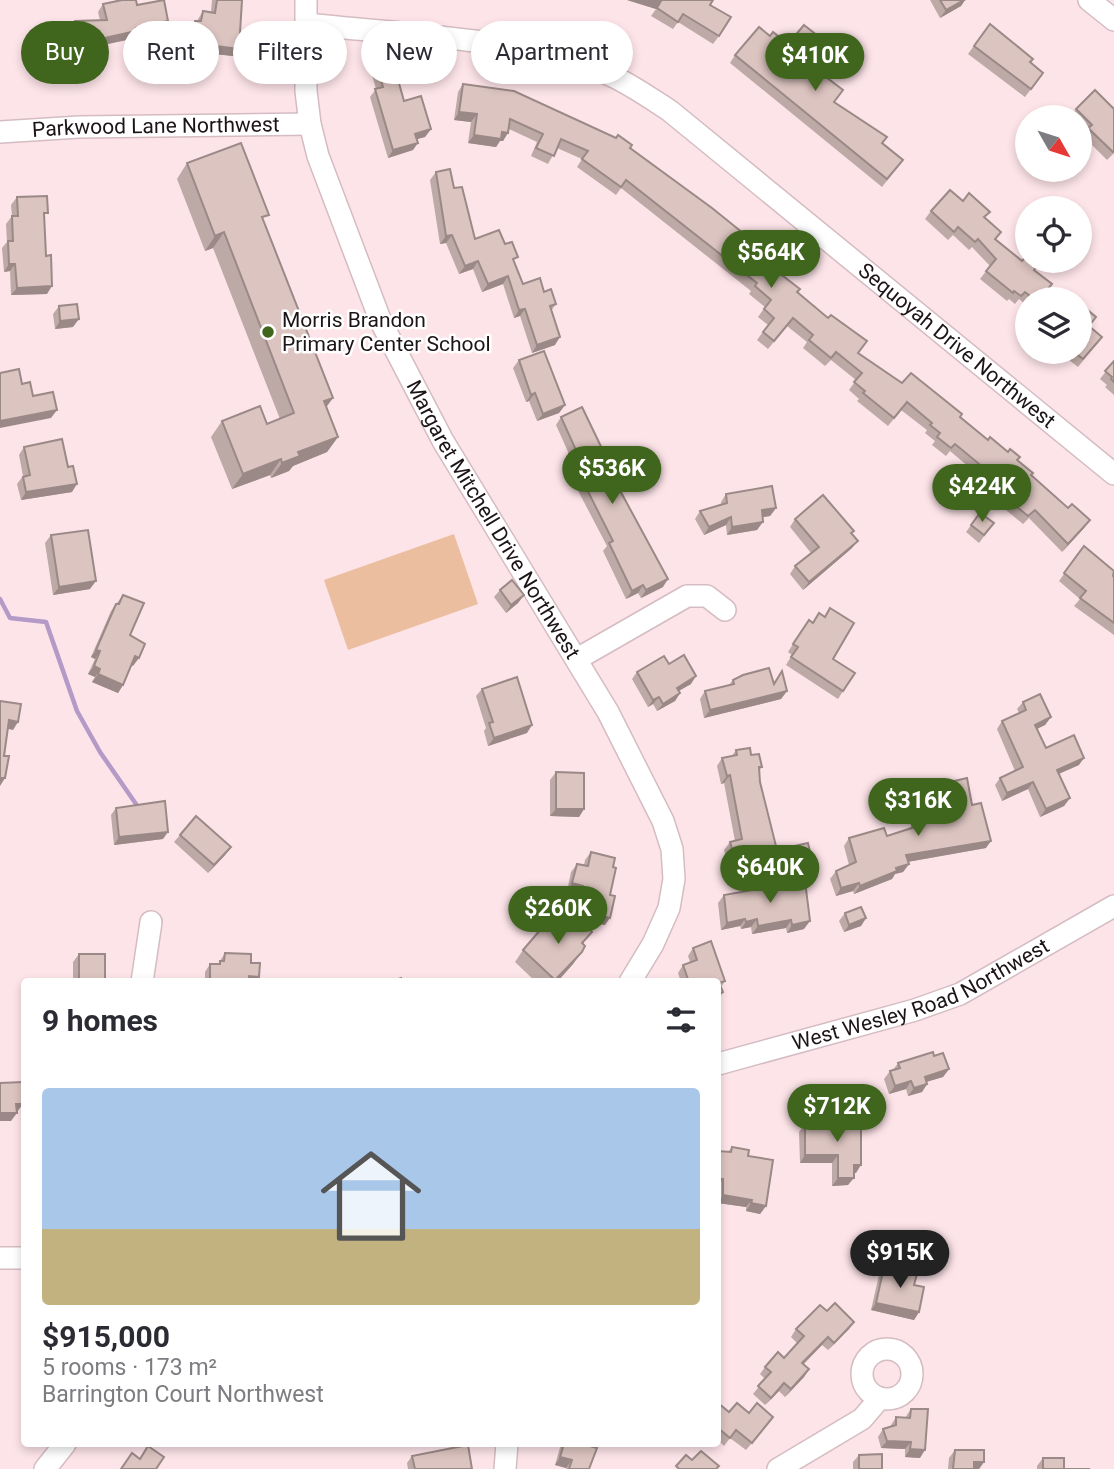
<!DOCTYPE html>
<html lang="en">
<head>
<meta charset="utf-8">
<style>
	:root { --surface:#fff; --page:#f7f7f7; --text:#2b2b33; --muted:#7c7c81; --accent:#40651d }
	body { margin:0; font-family:Roboto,sans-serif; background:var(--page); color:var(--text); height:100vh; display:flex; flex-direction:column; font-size:26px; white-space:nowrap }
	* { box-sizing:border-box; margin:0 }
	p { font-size:23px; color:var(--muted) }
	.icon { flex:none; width:38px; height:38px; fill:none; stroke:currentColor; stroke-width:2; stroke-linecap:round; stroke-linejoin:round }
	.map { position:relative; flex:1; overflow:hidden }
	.drawer { position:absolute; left:21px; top:978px; width:700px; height:469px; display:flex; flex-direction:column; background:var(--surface); border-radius:7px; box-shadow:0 4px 10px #0003 }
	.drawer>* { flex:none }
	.hud { position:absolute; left:21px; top:21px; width:700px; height:63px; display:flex; gap:14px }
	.needle { width:46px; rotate:129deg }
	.tools { position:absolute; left:1015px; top:105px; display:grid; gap:14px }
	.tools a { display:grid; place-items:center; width:77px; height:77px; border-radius:50%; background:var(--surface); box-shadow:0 4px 10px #0003; font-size:35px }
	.price { position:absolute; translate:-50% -60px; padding:0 16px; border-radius:24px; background:var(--accent); color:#fff; font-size:23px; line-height:46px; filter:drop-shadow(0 2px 4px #0008) }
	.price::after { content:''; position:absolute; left:50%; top:42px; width:21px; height:16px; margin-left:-10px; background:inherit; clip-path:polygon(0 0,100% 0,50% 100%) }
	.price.on { background:#222; color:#fff }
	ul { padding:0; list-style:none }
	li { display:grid; align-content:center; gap:14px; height:371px; padding:0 21px }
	li span { display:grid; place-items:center; height:217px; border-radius:7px; color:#555 }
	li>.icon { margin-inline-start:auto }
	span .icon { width:126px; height:126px; fill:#fffc; stroke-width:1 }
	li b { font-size:30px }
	h2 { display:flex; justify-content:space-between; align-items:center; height:84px; padding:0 21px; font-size:30px }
	.pill { padding:0 24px; border-radius:32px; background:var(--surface); box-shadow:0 4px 10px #0003; font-size:24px; line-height:63px }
	.pill.on { background:var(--accent); color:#fff }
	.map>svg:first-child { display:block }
	.green { fill:#ecbea0 }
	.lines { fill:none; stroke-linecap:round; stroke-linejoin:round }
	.stream { stroke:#b49ac6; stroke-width:4.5 }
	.minor-casing { stroke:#d4bcc2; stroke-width:24 }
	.minor { stroke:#fff; stroke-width:21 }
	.wall { fill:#bda9a5 }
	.shaded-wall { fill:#9a8986 }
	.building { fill:#dcc4c0; stroke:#9a8986; stroke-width:2 }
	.poi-dot { fill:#40651d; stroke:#fff; stroke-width:2.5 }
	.labels { text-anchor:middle; stroke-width:5; stroke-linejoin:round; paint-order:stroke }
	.street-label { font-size:21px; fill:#1c1416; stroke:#fff }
	.poi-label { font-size:21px; fill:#1c1416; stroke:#fff; text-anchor:start }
</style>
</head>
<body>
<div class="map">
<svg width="1114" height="1469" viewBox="0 0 1114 1469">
	<rect width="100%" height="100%" fill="#fde4e9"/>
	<polygon class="green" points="454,534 478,604 348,650 324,580"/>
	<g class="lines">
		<polyline class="stream" points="0,599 10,618 46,622 77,711 100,752 136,804"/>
		<g class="minor-casing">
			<g id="minor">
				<path id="s1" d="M 306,0 L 306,91 L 310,124 L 318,156 L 381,322 L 443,441 L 608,712 L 663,821 L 672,849 L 674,879 L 669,908 L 653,944 L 630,982"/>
				<polyline points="1089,0 1114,20"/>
				<path id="s2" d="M 307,24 C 402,35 523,37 610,75 C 632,85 650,98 670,111 L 1114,474"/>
				<path id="s3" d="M 0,132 L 79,127 L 310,124"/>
				<polyline points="577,659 687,596 707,596 725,610"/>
				<polyline points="142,982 151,922"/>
				<path id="s4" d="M 718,1064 L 915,1010 L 960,994 L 1114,906"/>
				<polyline points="0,1258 24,1258"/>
				<circle cx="887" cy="1374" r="25"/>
				<polyline points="45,1469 65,1444"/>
				<polyline points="505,1469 507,1444"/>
				<polyline points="778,1469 862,1419 880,1398"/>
			</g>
		</g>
		<use href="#minor" class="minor"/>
	</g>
	<g class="wall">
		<polygon points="212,0 242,0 239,49 233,56 187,51 190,28 195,21 197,21 203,11 211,12"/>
		<polygon points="627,0 713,0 710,5 719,36 713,44 678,22 673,29 651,16 656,9"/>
		<polygon points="930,0 965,0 961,6 940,18"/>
		<polygon points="103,4 137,5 168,21 163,28 134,35 131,39 91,48 85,56 77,56 75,60 63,60 58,67 39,67 38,35 44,27 70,27 75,21 100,20 98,12"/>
		<polygon points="990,24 1030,63 1043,73 1025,97 968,54"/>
		<polygon points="770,36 788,44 817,48 806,62 835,102 903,160 882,187 730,63 735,55"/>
		<polygon points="377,67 404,101 431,129 425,137 417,139 413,150 388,158 370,97 376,89 372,75"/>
		<polygon points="463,84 630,148 779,272 858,353 902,383 960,417 988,440 1017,460 1084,528 1062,552 1029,518 1023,524 984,492 989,484 950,451 946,456 932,445 935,441 925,433 927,430 901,410 888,426 857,401 859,399 849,390 856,380 831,360 825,366 803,348 807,342 787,326 768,349 757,340 768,325 758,317 765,307 749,294 751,291 621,188 616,195 577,167 582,159 557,148 548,164 531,156 537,142 509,129 503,141 500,141 496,147 468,143 471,122 454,120 458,92"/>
		<polygon points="1095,90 1114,153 1107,160 1083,136 1086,132 1080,126 1080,117 1070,117 1076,109"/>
		<polygon points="187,163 264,222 326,407 338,437 327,452 293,466 289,471 271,478 270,475 232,489 211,437 222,421 267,424 280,419 213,248 205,251 177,179"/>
		<polygon points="436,172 454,188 475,239 505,244 523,284 544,292 556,304 551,311 555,345 532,353 520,316 514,318 503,284 482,292 473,269 459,274 446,243 440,244 430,180"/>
		<polygon points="17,197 44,218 47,294 11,295 10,271 4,272 2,248 7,242 6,224 12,216 11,205"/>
		<polygon points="963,201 985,218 996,239 1052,284 1047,291 1057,299 1027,299 1027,306 1019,299 1015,304 1009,299 1007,301 980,279 990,266 972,247 969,250 953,235 948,240 925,219 931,211"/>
		<polygon points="59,306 73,327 55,329 53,314"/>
		<polygon points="1090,326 1102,337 1078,367 1059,352 1080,352"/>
		<polygon points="519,360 565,405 559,413 537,421 529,401 526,402 513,368"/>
		<polygon points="1114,361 1114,395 1105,387 1107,385 1100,379"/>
		<polygon points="561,417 607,459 605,462 663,587 641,598 638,593 626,599 603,551 607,546 563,462 569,454 556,425"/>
		<polygon points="24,447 68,467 72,492 21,500 17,484 23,476 19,455"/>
		<polygon points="726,494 776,508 770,516 763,517 757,530 727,535 726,525 704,535 695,519 700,511 721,505 721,502"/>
		<polygon points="980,513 994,523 979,543 966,532"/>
		<polygon points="795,519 854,531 852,534 852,548 803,590 790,574 795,566 811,553 790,527"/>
		<polygon points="51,535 90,589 53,595 45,543"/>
		<polygon points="1084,546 1114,577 1114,635 1074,606 1080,599 1059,581"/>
		<polygon points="500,590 524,595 518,603 506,613 494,597"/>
		<polygon points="123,595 130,635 133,666 132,665 123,685 118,693 92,682 95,677 88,674 95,659 91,657 111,611"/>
		<polygon points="803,628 833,659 855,673 838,699 786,665 792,655 788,652"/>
		<polygon points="669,664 691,684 679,691 680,693 675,701 657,711 653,704 648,707 632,679 637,672"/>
		<polygon points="733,680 774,684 787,691 781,699 704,718 700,699 705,691 729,685"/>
		<polygon points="482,689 527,733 488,746 484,731 486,728 476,696"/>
		<polygon points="1023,702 1051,717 1045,725 1037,729 1046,748 1079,765 1059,774 1070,798 1064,806 1040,817 1028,789 1002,801 995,785 1000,778 1015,771 997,729 1002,721 1019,713 1017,709"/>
		<polygon points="736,750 751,755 762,767 759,771 760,782 776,846 771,853 729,867 724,850 730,842 735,841 724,783 721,784 717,766 722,758 732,756"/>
		<polygon points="556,772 584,809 579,817 550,816 550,780"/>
		<polygon points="946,783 972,805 986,848 908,862 909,864 903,872 895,874 892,879 854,894 853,891 836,896 830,879 836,871 849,865 844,846 849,838 887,836 911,828 911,824 916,816 922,815 926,809 943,805 940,790"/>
		<polygon points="116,808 163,839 114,845 111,815"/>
		<polygon points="180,835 225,855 208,873 174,842"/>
		<polygon points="790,847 811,856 805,864 787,868 785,854"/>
		<polygon points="591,852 613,867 610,895 605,925 580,920 584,944 573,964 557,982 536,982 515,962 523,950 558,933 576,917 584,907 575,905 578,893 567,891 571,872 577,864 584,865 585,860"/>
		<polygon points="805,881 804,929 787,933 786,928 752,934 751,927 741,929 740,926 721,930 718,903 724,895"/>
		<polygon points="845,913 866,918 861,926 844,932 839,921"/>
		<polygon points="711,941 725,981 721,987 723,992 718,1000 718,982 681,982 678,973 683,965 690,962 688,956 693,948"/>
		<polygon points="225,953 251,963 255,982 205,982 205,972 210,964 218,964"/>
		<polygon points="79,954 105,982 73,982 73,962"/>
		<polygon points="934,1056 949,1069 943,1077 926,1082 927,1084 922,1092 908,1096 906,1089 889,1094 884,1079 890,1071 893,1070 898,1063"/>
		<polygon points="845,1118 856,1173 854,1173 848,1185 832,1186 832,1163 800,1163 799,1132 805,1124 833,1124 842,1122"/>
		<polygon points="732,1147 748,1156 766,1206 760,1214 746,1211 746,1207 718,1203 718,1151 728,1152"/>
		<polygon points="884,1267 914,1285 919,1312 914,1320 871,1310 879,1275"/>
		<polygon points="827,1311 854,1322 849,1329 828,1350 822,1345 804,1364 809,1369 804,1377 785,1397 779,1391 765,1405 753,1394 765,1379 760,1374 765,1367 784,1358 797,1343 791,1337 796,1329"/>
		<polygon points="718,1403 729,1412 749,1413 768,1424 746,1450 730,1438 724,1446 718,1440"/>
		<polygon points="911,1409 920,1458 905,1457 905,1449 881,1448 878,1437 883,1429 890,1427 896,1417 905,1418"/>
		<polygon points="561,1444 591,1444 589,1469 566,1469 566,1468 555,1465"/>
		<polygon points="955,1450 984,1462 979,1469 948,1469 949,1458"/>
		<polygon points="859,1455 882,1469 853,1469 853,1462"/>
		<polygon points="412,1456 472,1469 408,1469 407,1463"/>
		<polygon points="1043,1458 1064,1469 1090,1469 1037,1469 1037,1466"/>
	</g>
	<g class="shaded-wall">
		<polygon points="627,0 657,0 661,1 656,9"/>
		<polygon points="964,0 965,0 961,6 940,18 946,10"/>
		<polygon points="168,21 163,28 134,35 131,39 88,48 91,48 85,56 77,56 75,60 63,60 58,67 39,67 44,59 63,53 80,49 91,41 136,28"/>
		<polygon points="193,43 239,49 233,56 187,51"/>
		<polygon points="459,112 477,114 471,122 454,120"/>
		<polygon points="431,129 425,137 410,141 415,134"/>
		<polygon points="502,132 508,133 503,141 500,141 496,147 468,143 474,135"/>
		<polygon points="418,143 413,150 388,158 393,150"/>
		<polygon points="224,232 213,248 205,251 215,236"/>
		<polygon points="452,235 446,243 440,244 446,236"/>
		<polygon points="478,261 473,269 459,274 465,266"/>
		<polygon points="9,264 15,264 10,271 4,272"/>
		<polygon points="508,276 503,284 482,292 488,284"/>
		<polygon points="52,286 47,294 11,295 17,288"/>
		<polygon points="525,309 520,316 514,318 519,310"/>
		<polygon points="79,319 73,327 55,329 60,321"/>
		<polygon points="560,337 555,345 532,353 537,345"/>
		<polygon points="535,393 529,401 526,402 531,395"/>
		<polygon points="333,398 322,413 324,401"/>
		<polygon points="565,405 559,413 537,421 543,414"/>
		<polygon points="57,410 51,418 0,428 0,421"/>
		<polygon points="338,437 327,452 293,466 289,471 271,478 282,463 298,452"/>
		<polygon points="281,459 270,475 232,489 243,474"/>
		<polygon points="77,484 72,492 21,500 26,492"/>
		<polygon points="776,508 770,516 757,518 762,510"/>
		<polygon points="731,517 726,525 704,535 709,527"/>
		<polygon points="1090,520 1084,528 1062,552 1068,544"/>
		<polygon points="763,522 757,530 727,535 732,527"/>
		<polygon points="858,541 852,548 803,590 809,582"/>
		<polygon points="668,579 663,587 641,598 646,590"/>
		<polygon points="96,581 90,589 53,595 59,587"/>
		<polygon points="643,585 638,593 626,599 632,591"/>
		<polygon points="524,595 518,603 506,613 511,605"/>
		<polygon points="96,650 100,651 95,659 91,657"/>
		<polygon points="135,656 139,658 133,666 130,664"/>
		<polygon points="94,666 100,669 95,677 88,674"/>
		<polygon points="98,674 123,685 118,693 92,682"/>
		<polygon points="696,676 691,684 671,695 677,688"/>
		<polygon points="787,691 781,699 704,718 710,710"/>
		<polygon points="680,693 675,701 657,711 663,704"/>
		<polygon points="659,697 653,704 648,707 653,700"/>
		<polygon points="1051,717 1045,725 1030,732 1035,725"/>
		<polygon points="9,720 18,722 13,730 4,728"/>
		<polygon points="532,725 527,733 488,746 494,738"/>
		<polygon points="1084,758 1079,765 1051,777 1057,770"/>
		<polygon points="730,775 724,783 721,784 727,776"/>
		<polygon points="0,778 5,778 0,786"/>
		<polygon points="1033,782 1028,789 1002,801 1007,793"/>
		<polygon points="1070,798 1064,806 1040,817 1046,809"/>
		<polygon points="556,809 584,809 579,817 550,816"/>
		<polygon points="168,832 163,839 114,845 119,837"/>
		<polygon points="991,841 986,848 901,863 906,855"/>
		<polygon points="776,846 771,853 729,867 735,859"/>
		<polygon points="231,847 225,855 208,873 214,865"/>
		<polygon points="811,856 805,864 787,868 793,860"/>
		<polygon points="909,864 903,872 895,874 892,879 854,894 860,886 896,868"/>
		<polygon points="572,883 583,886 578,893 567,891"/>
		<polygon points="859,883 853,891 836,896 841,888"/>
		<polygon points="581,897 591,900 586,907 575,905"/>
		<polygon points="580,911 610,918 605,925 575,919"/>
		<polygon points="866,918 861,926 844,932 849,925"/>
		<polygon points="745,919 740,926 721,930 727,923"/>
		<polygon points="757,919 751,927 741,929 746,922"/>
		<polygon points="791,920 786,928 752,934 758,926"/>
		<polygon points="810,921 804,929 787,933 792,925"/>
		<polygon points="582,952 573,964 557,982 554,982"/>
		<polygon points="249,976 259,977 255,982 245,982"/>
		<polygon points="949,1069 943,1077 919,1084 925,1077"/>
		<polygon points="911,1081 906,1089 889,1094 895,1086"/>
		<polygon points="927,1084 922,1092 908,1096 914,1088"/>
		<polygon points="16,1104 23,1104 17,1112 11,1112"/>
		<polygon points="0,1113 17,1113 11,1121 0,1121"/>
		<polygon points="805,1155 838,1155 832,1163 800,1163"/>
		<polygon points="854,1165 861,1165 856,1173 848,1173"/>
		<polygon points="838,1178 854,1178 848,1185 832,1186"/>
		<polygon points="718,1179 723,1179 718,1187"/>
		<polygon points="723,1195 752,1200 746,1207 718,1203"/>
		<polygon points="751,1203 766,1206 760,1214 746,1211"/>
		<polygon points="876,1303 919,1312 914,1320 871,1310"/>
		<polygon points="854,1322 849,1329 828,1350 834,1343"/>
		<polygon points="828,1337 822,1345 797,1370 802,1363"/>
		<polygon points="809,1369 804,1377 785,1397 791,1389"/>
		<polygon points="784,1383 779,1391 765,1405 771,1398"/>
		<polygon points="887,1441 911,1442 905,1449 881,1448"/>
		<polygon points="910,1449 925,1450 920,1458 905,1457"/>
		<polygon points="560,1457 572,1460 566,1468 555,1465"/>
		<polygon points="974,1462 984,1462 979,1469 969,1469"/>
	</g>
	<g class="building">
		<polygon points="122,0 136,0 137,5 164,0 168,21 136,28 136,31 91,41 91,48 80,49 80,52 63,53 63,59 44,59 44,27 75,27 75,21 107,20 103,4"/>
		<polygon points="217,0 242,0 239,49 193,43 195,21 201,21 203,11 215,13"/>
		<polygon points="657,0 713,0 710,5 731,17 719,36 683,14 678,22 657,8 661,1"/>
		<polygon points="940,0 964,0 946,10"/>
		<polygon points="990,24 1033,59 1030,62 1043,73 1031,89 974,46"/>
		<polygon points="804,25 823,40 805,61 843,90 834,102 887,137 882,143 903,160 887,179 735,55 759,27 770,36 773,32 788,44"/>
		<polygon points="393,62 404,101 421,96 431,129 415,134 418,143 393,150 375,89 383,87 377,67"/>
		<polygon points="463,84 514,91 616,138 618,135 632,145 630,148 712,208 769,254 771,251 785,263 778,272 800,289 797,292 828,318 831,315 867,341 858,353 902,383 911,373 962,414 960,417 988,440 990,437 1008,452 1010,449 1020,457 1017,460 1033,473 1031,475 1068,508 1072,504 1090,520 1068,544 1035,510 1028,516 989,484 995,477 955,444 951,448 937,437 940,433 930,425 932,423 907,402 894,418 863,393 865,391 854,382 862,373 836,352 831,358 809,340 813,335 793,318 774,341 763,332 774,318 764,309 771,300 755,286 757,283 626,180 621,187 582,159 588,151 561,139 554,156 536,148 543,134 510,119 508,133 502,132 501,139 474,135 477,114 459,112"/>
		<polygon points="1095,90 1114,109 1114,151 1113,152 1088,128 1092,125 1076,109"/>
		<polygon points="241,143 269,215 262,217 333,398 324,401 338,437 298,452 300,456 282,463 281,459 243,474 222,421 260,406 267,424 294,413 224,232 215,236 187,163"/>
		<polygon points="450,169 454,188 462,187 475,239 499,230 505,244 512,242 518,257 513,259 523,284 540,278 544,292 551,289 556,304 550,306 560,337 537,345 525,309 519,310 508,276 488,284 478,261 465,266 452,235 446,236 436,172"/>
		<polygon points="950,190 963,201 969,193 990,212 984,217 1001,232 995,239 1022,261 1027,255 1027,261 1041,261 1034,270 1052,284 1047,290 1057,299 1034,299 1025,292 1021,296 1014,291 1013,293 986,271 996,259 978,239 975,242 958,227 954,232 931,211"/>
		<polygon points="47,196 48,213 44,213 46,256 51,255 52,286 17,288 15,264 9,264 8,241 13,241 12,216 18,216 17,197"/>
		<polygon points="77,304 79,319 60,321 59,306"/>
		<polygon points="1084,307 1096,317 1089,326 1102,337 1083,359 1074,352 1080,352 1080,311"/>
		<polygon points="544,351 565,405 543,414 535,393 531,395 519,360"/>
		<polygon points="1114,361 1114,382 1111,379 1112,377 1105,371"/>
		<polygon points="19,369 22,384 30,382 33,396 53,392 57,410 0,421 0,373"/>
		<polygon points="582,407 607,459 604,461 668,579 646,590 643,585 632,591 609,543 613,541 569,454 576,450 561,417"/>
		<polygon points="62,439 68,467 73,466 77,484 26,492 23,477 30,475 24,447"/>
		<polygon points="772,486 776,508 762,510 763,522 732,527 731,517 709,527 700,511 727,503 726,494"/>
		<polygon points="823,495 854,531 851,533 858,541 809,582 795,566 819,547 795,519"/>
		<polygon points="980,513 994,523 984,535 971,525"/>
		<polygon points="88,530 96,581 59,587 51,535"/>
		<polygon points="1084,546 1114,571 1113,576 1114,577 1114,623 1080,598 1086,591 1064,573"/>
		<polygon points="512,580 524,595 511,605 500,590"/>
		<polygon points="123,595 144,603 130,635 145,644 139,658 135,656 123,685 98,674 100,669 94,666 100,651 96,650 116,604 119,604"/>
		<polygon points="830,608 854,623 833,659 855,673 843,691 791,657 798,647 793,644 809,620 813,623 819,613 825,617"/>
		<polygon points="684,655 696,676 677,688 680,693 663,704 659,697 653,700 637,672 664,656 669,664"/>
		<polygon points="769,668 774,684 782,671 787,691 710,710 705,691 734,684 733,680 743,675"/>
		<polygon points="517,677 532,725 494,738 489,723 493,722 482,689"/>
		<polygon points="1040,694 1051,717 1035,725 1046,748 1074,735 1084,758 1057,770 1070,798 1046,809 1033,782 1007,793 1000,778 1023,767 1002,721 1026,710 1023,702"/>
		<polygon points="0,701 21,704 18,722 9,720 4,756 9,756 5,778 0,778"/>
		<polygon points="750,748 751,755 759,754 762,767 759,767 760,782 776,846 735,859 730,842 742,839 730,775 727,776 722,758 737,755 736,750"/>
		<polygon points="556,772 584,773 584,809 556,809"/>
		<polygon points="967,778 972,805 981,803 991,841 906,855 909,864 896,868 897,871 860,886 859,883 841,888 836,871 856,862 849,838 884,828 887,836 918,826 916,816 927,814 926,809 950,804 946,783"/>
		<polygon points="165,801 168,832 119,837 116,808"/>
		<polygon points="196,816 231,847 214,865 180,835"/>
		<polygon points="808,843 811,856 793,860 790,847"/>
		<polygon points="591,852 615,858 613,867 616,868 610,895 615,896 610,918 580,911 591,900 581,897 583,886 572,883 577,864 588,866"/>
		<polygon points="805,881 810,921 792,925 791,920 758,926 757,919 746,922 745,919 727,923 724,895"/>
		<polygon points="861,907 866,918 849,925 845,913"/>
		<polygon points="575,915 592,932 582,943 585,946 582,952 555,980 523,950 547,922 558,933"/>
		<polygon points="711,941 725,981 719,983 723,992 718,995 718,982 689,982 683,965 697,960 693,948"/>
		<polygon points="225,953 251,954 251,963 260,963 259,977 249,976 249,982 210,982 210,964 220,964 220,961 224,961"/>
		<rect x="79" y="954" width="26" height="28"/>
		<polygon points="401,978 402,982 390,982"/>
		<polygon points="933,1052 934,1056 943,1053 949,1069 925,1077 927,1084 914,1088 911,1081 895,1086 890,1071 900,1068 898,1063"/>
		<polygon points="23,1082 23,1104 16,1104 17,1113 0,1113 0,1083"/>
		<polygon points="845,1118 861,1118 861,1165 854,1165 854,1178 838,1178 838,1155 805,1155 805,1124 833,1124 846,1121"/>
		<polygon points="732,1147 749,1150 748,1156 773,1160 766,1206 751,1203 752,1200 723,1195 723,1179 718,1179 718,1151 731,1152"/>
		<polygon points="884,1267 917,1274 914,1285 924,1287 919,1312 876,1303"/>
		<polygon points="835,1303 854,1322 834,1343 828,1337 802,1363 809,1369 791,1389 784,1383 771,1398 758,1386 771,1372 765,1367 778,1352 784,1358 804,1336 796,1329 820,1305 827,1311"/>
		<polygon points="718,1403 729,1412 737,1403 749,1413 757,1403 773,1417 752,1443 736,1430 730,1438 718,1428"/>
		<polygon points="911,1409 928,1409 925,1450 910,1449 911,1442 887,1441 883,1429 896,1425 896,1417 910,1418"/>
		<polygon points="564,1444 591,1444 590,1446 597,1448 589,1469 569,1469 572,1460 560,1457"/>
		<polygon points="468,1445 472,1469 415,1469 412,1456"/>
		<polygon points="148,1446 164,1457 156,1469 121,1469 132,1453 140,1459"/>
		<polygon points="955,1450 984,1450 984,1462 974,1462 974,1469 953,1469"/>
		<polygon points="701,1451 719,1466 716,1469 679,1469 676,1466 686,1455 692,1460"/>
		<polygon points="882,1454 882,1469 859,1469 859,1455"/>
		<polygon points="1043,1458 1064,1458 1064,1469 1090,1469 1043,1469"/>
	</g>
	<circle class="poi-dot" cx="268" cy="332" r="7"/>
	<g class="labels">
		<g class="street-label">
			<text dy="7" stroke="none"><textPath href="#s3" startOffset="156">Parkwood Lane Northwest</textPath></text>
			<text dy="7" stroke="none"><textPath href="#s2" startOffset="749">Sequoyah Drive Northwest</textPath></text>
			<text dy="7" stroke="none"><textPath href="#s1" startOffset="562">Margaret Mitchell Drive Northwest</textPath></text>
			<text dy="7" stroke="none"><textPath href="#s4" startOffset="215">West Wesley Road Northwest</textPath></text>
		</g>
		<g class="poi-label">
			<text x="282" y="327">Morris Brandon<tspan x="282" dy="24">Primary Center School</tspan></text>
		</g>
	</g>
</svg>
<div class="tools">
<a><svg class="needle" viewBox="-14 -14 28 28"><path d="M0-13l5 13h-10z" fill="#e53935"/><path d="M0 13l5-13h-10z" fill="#7c7c81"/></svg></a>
<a><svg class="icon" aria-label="locate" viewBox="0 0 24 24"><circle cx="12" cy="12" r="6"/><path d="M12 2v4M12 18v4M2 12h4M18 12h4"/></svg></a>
<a><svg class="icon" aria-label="layers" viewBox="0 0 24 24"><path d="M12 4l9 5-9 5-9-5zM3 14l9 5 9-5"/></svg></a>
</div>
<b class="price" style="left:815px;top:93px">$410K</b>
<b class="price" style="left:771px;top:290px">$564K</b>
<b class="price" style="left:612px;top:506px">$536K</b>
<b class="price" style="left:982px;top:524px">$424K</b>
<b class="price" style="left:918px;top:838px">$316K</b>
<b class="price" style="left:770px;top:905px">$640K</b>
<b class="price" style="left:558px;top:946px">$260K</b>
<b class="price" style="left:837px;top:1144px">$712K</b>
<b class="price on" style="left:900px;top:1290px">$915K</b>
<div class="hud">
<a class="pill on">Buy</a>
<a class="pill">Rent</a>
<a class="pill">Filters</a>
<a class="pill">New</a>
<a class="pill">Apartment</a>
</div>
<section class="drawer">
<h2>9 homes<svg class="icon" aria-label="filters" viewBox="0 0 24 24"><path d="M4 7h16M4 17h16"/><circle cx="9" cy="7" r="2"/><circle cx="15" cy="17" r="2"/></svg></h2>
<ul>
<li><span style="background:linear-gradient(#a9c7e8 65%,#c2b280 0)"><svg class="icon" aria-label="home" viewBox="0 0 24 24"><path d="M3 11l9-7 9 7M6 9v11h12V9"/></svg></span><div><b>$915,000</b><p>5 rooms · 173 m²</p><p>Barrington Court Northwest</p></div></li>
</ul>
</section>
</div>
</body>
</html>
